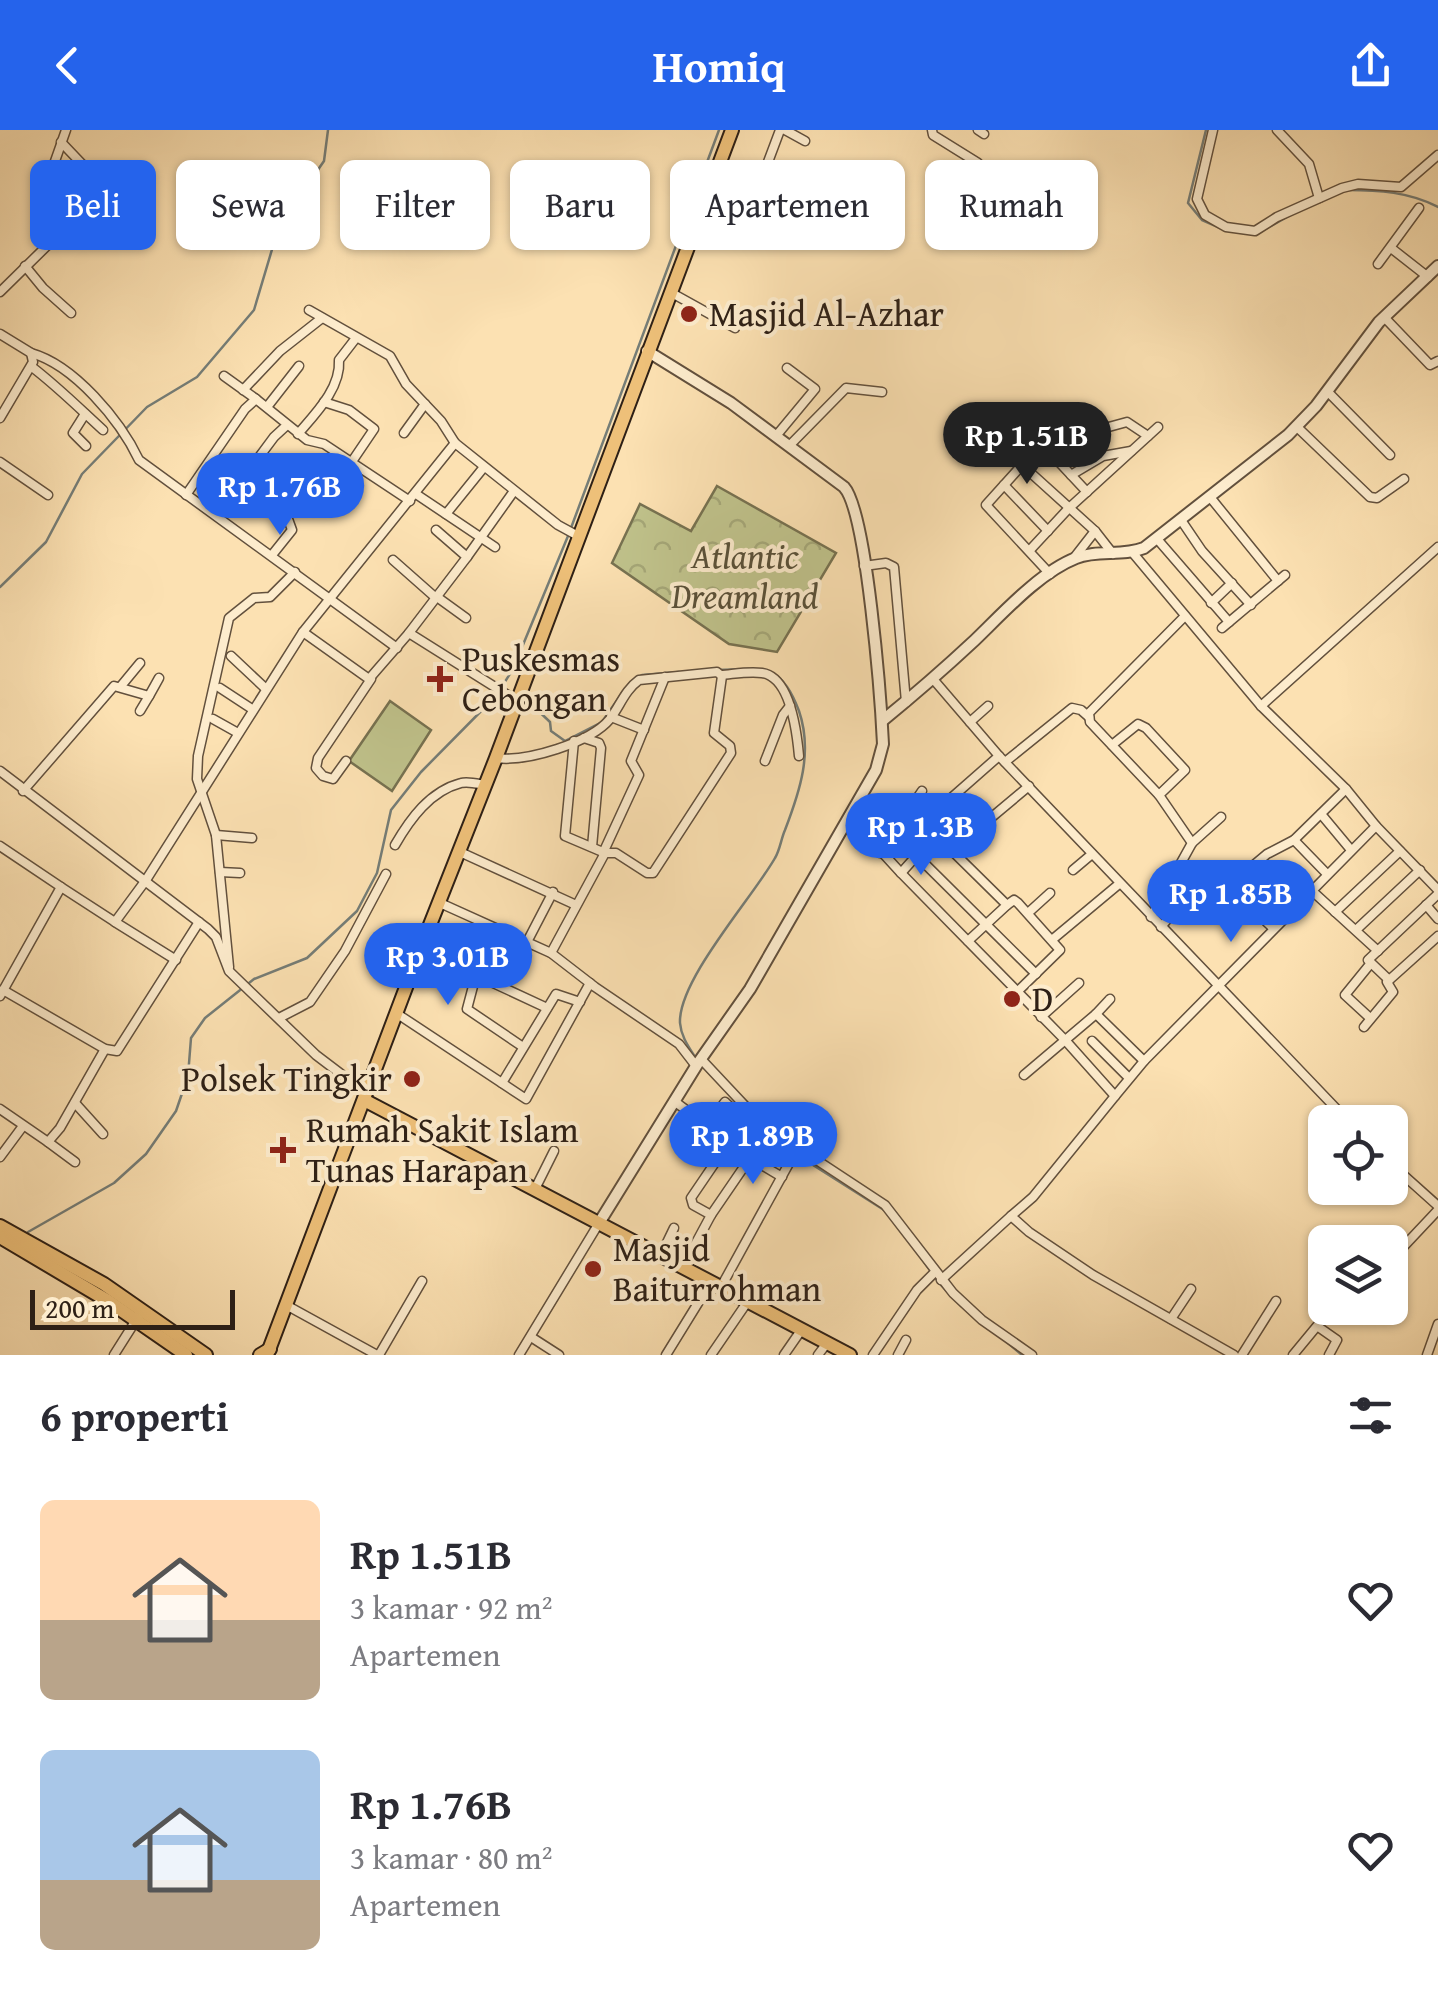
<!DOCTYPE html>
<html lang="id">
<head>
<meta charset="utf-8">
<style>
	:root { --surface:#fff; --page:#f7f7f7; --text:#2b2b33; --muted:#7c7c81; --accent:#2563eb }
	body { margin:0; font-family:"Gentium Book Plus",serif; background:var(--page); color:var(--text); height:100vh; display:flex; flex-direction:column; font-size:38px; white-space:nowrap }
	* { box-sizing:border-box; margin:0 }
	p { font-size:32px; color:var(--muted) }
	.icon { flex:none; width:55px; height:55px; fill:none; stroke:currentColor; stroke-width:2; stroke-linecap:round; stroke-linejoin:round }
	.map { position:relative; height:1225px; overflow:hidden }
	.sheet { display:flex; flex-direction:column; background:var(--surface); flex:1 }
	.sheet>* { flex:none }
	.banner { position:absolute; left:30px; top:30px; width:1380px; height:90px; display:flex; gap:20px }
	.controls { position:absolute; left:1308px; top:975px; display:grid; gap:20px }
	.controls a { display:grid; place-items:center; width:100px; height:100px; border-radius:15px; background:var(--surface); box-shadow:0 2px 8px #0004; font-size:50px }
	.scale { position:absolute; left:30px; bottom:25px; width:205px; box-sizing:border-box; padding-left:10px; border:5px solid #2e2016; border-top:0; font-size:28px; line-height:35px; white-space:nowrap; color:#2e2016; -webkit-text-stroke:8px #fdeccd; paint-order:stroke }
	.price { position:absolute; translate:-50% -85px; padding:0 22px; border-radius:35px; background:var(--accent); color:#fff; font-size:32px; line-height:65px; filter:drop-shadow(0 2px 5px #0008) }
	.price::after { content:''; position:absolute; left:50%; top:60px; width:30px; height:22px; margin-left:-15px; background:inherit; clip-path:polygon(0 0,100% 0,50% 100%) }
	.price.current { background:#222; color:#fff }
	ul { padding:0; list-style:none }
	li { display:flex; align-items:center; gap:30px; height:250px; padding:0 40px }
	li span { display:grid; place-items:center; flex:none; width:280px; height:200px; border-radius:15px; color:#555 }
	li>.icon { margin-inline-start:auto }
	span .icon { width:120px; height:120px; fill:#fffc; stroke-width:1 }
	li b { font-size:42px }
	h2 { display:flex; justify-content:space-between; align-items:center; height:120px; padding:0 40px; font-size:42px }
	.tag { padding:0 35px; border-radius:15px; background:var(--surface); box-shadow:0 2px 8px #0004; font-size:35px; line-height:90px }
	.tag.current { background:var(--accent); color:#fff }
	header { display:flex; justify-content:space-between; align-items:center; height:130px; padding:0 40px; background:var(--accent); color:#fff; font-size:45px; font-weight:800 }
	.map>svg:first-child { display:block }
	.forest { fill:url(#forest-crowns); stroke:#777251; stroke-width:2.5 }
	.pitch { fill:#c0c38c; stroke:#777251; stroke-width:2.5 }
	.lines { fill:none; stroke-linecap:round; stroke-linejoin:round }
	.stream { stroke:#757d77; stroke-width:2.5 }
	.minor-casing { stroke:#62503d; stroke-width:11 }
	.tertiary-casing { stroke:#62503d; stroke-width:14 }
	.primary-casing { stroke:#2e2016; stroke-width:16 }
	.trunk-casing { stroke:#2e2016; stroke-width:16 }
	.minor { stroke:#fdeccd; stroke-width:8 }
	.tertiary { stroke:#fdeccd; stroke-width:10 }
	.primary { stroke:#eec079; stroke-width:12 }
	.trunk { stroke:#eec079; stroke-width:12 }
	.poi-dot { fill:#8f2418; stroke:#fdeccd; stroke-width:4 }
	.labels { text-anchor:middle; stroke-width:8; stroke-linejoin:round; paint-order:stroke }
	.poi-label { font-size:35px; fill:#2e2016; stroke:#fdeccd; text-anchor:start }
	.park-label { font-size:35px; font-style:italic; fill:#5a5139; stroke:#fdeccd }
</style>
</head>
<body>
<header><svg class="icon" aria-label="back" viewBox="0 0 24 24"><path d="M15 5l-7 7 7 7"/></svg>Homiq<svg class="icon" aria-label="share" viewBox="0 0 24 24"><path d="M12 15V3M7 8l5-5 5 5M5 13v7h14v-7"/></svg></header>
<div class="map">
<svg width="1438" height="1225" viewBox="0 0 1438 1225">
	<defs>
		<pattern id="forest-crowns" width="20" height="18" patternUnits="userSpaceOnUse" patternTransform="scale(2.5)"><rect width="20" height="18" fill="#c0c38c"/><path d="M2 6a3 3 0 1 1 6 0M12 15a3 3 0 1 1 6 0" fill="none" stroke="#a5a778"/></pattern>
	</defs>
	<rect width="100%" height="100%" fill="#fce1b2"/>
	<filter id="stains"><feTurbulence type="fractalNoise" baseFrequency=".002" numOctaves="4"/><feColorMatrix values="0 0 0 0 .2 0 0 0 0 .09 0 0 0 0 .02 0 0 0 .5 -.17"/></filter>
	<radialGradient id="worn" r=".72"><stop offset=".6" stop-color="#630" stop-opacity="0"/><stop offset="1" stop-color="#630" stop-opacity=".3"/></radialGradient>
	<polygon class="forest" points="717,356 836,423 777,522 729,514 612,433 640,374 691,401"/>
	<polygon class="pitch" points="390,571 431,600 392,661 349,631"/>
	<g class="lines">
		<g class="stream">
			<polyline points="1206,0 1188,73 1202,90 1225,100"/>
			<path d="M 1347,60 C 1378,60 1410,62 1438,77"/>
			<polyline points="1262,101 1294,83"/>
			<polyline points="571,398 719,0"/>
			<polyline points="0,457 46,412 82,344 147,277 197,247 254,180 279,96 324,31 328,0"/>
			<polyline points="717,540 749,539"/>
			<polyline points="630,553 642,545 679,542"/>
			<polyline points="525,568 550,592 551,601 565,611 602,592 622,563"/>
			<path d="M 695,927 C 688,916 681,906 680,893 C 678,850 753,767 775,728 C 780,720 781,709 785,700 C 800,661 813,622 799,581 C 793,565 784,546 767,541"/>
			<polyline points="707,941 760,997"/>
			<polyline points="794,1023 884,1080"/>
			<polyline points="28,1102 114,1053 146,1024 176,981 188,946 191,908 205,888 254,849 307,828 357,781 377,743 391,680 421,642 496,566 513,539 568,406"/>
			<polyline points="920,1126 939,1153 962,1177"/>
			<polyline points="1008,1213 1022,1225"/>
		</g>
		<g class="minor-casing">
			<g id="minor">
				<polyline points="785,0 805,11"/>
				<polyline points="932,0 933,5 978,33"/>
				<polyline points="978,0 984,4"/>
				<polyline points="1213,0 1197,69 1205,85 1226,97 1255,101 1277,87 1342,58 1358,54 1401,57 1438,25"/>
				<polyline points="1277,0 1309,34 1319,68"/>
				<polyline points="61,12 123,77"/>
				<polyline points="768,32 780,0"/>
				<polyline points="49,59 77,83 104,59"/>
				<polyline points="77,83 94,98"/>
				<polyline points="1391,118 1428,147"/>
				<polyline points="1378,134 1419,78"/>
				<polyline points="25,136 43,158 71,183"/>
				<polyline points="0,162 59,104 48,51 66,0"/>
				<polyline points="670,162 735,198"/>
				<polyline points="309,180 390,226 406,254 441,291 455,313"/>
				<polyline points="1384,187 1430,235 1438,231"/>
				<polyline points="0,204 31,223 33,232 0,288"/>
				<path d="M 31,223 C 74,235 120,290 139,330 L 397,518"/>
				<path d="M 32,237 C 58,257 79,278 103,300"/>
				<polyline points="224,246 256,269"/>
				<polyline points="243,260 280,221 322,188"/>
				<polyline points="1327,261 1390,325"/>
				<polyline points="267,277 299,236"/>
				<polyline points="85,284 73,303 86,316"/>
				<polyline points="1296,296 1370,367 1377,368 1404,349"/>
				<polyline points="404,303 425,274"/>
				<path d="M 298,304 C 316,283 341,258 339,230 L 356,208"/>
				<polyline points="776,306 815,259 787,238"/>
				<polyline points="789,316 846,258 882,262"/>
				<polyline points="1053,325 1094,301 1127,292 1148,306"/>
				<polyline points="0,332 48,365"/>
				<polyline points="1022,335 1095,401 1113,424"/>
				<polyline points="1071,345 1103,326 1131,321"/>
				<polyline points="242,349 272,364 284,378"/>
				<polyline points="1004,355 1048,401"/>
				<polyline points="416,364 495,417"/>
				<polyline points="186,365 245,279 256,269 307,310 324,314 410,371"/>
				<polyline points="1210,367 1278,451"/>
				<polyline points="446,384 484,337"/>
				<polyline points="216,385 274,307 287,295"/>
				<polyline points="1181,390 1202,421 1251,475"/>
				<polyline points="1158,410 1229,492"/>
				<polyline points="1030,420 1068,379 1158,297"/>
				<polyline points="1132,422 1261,576 1346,659 1376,696 1438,760"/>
				<polyline points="272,425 292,400 284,378 323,345 333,347 351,333 374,299 349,280 324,272"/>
				<polyline points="467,427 514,361"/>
				<polyline points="1074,428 1095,401"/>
				<polyline points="393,430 436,468"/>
				<polyline points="864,436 886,433 894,437 906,572"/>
				<polyline points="1050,444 986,375 1022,335 1045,317 1087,362"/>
				<polyline points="437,467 466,488"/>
				<polyline points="1211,473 1232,453"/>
				<polyline points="1222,498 1285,445"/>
				<polyline points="303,502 369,549 409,503 517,571"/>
				<polyline points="409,503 467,427 436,400"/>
				<polyline points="231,526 265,558"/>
				<path d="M 721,545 C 734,544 749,541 762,543 C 791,547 797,604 799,626"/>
				<polyline points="933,549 999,626 1349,992"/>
				<polyline points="121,556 140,533"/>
				<polyline points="220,558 252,579"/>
				<polyline points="1261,576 1438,417"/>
				<polyline points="140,581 149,566"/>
				<polyline points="611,587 644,600"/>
				<polyline points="213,589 238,603"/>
				<polyline points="970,592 988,576"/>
				<polyline points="584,608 599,613 601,618 592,717"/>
				<polyline points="574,611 565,706 605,723"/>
				<polyline points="1112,615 1138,594 1146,598 1185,640 1159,665"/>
				<path d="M 496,628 C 527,632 590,613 610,589 C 620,576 625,560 639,550 L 717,542 L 722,546 L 714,603 L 730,616 L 731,623 L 653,743 L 647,743 L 616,723 L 605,723 L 551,823"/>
				<polyline points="346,631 333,649 323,646 316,638 318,628 371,549"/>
				<polyline points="765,631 783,585 790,576"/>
				<polyline points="1005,632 1072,578 1081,580 1089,587"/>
				<polyline points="0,641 208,799 216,807 229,841 316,925 366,963"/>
				<polyline points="23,661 114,556 149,566 159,548"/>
				<polyline points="941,677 999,626"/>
				<polyline points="1321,684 1351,720"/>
				<polyline points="849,686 901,743 927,714 938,707 1007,775 968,811"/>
				<polyline points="980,697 1029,656"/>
				<polyline points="216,705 252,708"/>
				<polyline points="1294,710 1327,744"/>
				<polyline points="1192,713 1221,687"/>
				<path d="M 395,715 C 410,689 430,661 461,653 C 468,651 479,654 486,655"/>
				<polyline points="0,716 61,757"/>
				<polyline points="460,722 576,775"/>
				<polyline points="603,723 639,645 631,631 665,547"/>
				<polyline points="880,723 922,661"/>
				<polyline points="916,725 1036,844"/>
				<polyline points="1073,740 1092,724"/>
				<polyline points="220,742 240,743"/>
				<polyline points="901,743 1065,910 1115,966 1144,931 1376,696"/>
				<polyline points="1230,755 1267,724 1294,710 1346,659"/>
				<polyline points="1310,759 1378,821"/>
				<polyline points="440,773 551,823 595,857 679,914 696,936"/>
				<polyline points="1007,775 1014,770 1018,773 1060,820 1016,863"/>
				<polyline points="1426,775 1438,789"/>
				<polyline points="1335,782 1400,721"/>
				<polyline points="1028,783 1050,763"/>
				<polyline points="1151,787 1192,713 1159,665 1090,592 1089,583 1185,486"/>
				<polyline points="115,792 176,830"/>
				<polyline points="1161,797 1203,747 1213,742 1273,798"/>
				<polyline points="429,800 481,826 467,879 523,917"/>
				<polyline points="1356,800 1420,740"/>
				<polyline points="1053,809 1119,754"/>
				<polyline points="527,812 553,762"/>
				<polyline points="229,837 216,705 197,649 198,626 229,488 254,468 270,467 295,442"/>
				<polyline points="476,845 547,878"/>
				<polyline points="1389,850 1368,830 1438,764"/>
				<polyline points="3,860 105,919 117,921 199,792"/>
				<polyline points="0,866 61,757 115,792 146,750 303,502 455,313 558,395 580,407"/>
				<polyline points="396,883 526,969 590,853"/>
				<polyline points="1096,884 1110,869"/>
				<polyline points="1041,887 1079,853"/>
				<polyline points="279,888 310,872 345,821 386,744"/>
				<polyline points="1370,888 1345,865 1371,833"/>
				<polyline points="1364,897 1393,862 1387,852 1438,806"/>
				<polyline points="1092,911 1129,948"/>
				<polyline points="701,929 762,994 885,1075 953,1163 982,1190 1032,1225"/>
				<polyline points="1024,945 1096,884 1144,931"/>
				<polyline points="502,953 556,864 580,872"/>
				<polyline points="1115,966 1033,1067 1011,1086 1029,1102 1093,1145 1234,1225"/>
				<polyline points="674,971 729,1012"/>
				<polyline points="75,973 103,1004"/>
				<polyline points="0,979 48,1012 60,998 105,919"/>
				<polyline points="708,995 725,972 744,990"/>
				<polyline points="48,1012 75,1032"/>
				<polyline points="0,1027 23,996"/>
				<polyline points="750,1028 782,1047"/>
				<polyline points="1390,1033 1438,1076"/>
				<polyline points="535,1059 554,1021"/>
				<polyline points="711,1085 765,1006"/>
				<polyline points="661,1125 674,1098"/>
				<polyline points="1390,1131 1438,1080"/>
				<polyline points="683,1137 711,1085 693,1075 691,1068 744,990 793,1026 721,1157"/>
				<polyline points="941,1150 1011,1086"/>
				<polyline points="286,1175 377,1225"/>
				<polyline points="1171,1189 1191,1159"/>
				<polyline points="531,1207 559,1225"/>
				<polyline points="114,1225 138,1187"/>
				<polyline points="379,1225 422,1151"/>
				<polyline points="519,1225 599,1093"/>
				<polyline points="666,1225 711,1152"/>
				<polyline points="711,1225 748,1171"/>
				<polyline points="784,1225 802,1199"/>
				<polyline points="818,1225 827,1213"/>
				<polyline points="873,1225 917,1160 935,1142"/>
				<polyline points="898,1225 906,1210"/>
				<polyline points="1242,1225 1276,1171"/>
				<polyline points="1293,1225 1317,1196 1337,1210 1329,1225"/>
				<polyline points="1427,1225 1438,1194"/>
			</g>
		</g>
		<g class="tertiary-casing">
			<g id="tertiary">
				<path d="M 882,591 C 914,565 945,538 975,510 C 1003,483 1040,442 1076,428 C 1098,419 1122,427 1144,418 L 1288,305 L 1316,276 L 1379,192 L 1438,136"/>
				<path d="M 599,1093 L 698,933 L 750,859 L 876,640 L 883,614 C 881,572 867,382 844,357 L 731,273 L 647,221"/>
			</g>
		</g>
		<g class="primary-casing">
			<g id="primary">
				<polyline points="364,970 850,1225"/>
				<polyline points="267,1225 422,815 496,628 732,0"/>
			</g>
		</g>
		<g class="trunk-casing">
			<g id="trunk">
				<polyline points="0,1096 104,1154 206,1225"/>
				<polyline points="0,1107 108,1171 186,1225"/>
				<polyline points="260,1225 270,1219"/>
			</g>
		</g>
		<use href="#minor" class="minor"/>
		<use href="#tertiary" class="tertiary"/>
		<use href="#primary" class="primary"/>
		<use href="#trunk" class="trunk"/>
	</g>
	<g class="poi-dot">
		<circle cx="689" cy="184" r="10"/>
		<path d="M435 534h10v10h10v10h-10v10h-10v-10h-10v-10h10z"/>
		<circle cx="1012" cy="869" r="10"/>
		<circle cx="412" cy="949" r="10"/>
		<path d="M278 1005h10v10h10v10h-10v10h-10v-10h-10v-10h10z"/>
		<circle cx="593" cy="1139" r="10"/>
	</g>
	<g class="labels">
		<g class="poi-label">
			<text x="709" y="196">Masjid Al-Azhar</text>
			<text x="462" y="541">Puskesmas<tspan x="462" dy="40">Cebongan</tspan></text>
			<text x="1032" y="881">D</text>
			<text x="392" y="961" text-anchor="end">Polsek Tingkir</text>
			<text x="306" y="1012">Rumah Sakit Islam<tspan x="306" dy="40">Tunas Harapan</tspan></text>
			<text x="613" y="1131">Masjid<tspan x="613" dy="40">Baiturrohman</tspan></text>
		</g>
		<g class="park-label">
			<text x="745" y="438">Atlantic<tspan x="745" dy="40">Dreamland</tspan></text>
		</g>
	</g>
	<rect width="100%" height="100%" filter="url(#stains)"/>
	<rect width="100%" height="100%" fill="url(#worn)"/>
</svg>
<div class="controls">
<a><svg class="icon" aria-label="locate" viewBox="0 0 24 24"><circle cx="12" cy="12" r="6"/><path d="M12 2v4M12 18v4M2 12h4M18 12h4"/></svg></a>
<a><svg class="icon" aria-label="layers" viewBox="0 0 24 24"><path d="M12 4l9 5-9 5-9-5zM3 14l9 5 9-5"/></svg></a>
</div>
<div class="scale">200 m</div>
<b class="price current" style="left:1027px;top:357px">Rp 1.51B</b>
<b class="price" style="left:280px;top:408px">Rp 1.76B</b>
<b class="price" style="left:921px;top:748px">Rp 1.3B</b>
<b class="price" style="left:1231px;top:815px">Rp 1.85B</b>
<b class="price" style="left:448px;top:878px">Rp 3.01B</b>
<b class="price" style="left:753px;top:1057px">Rp 1.89B</b>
<div class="banner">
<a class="tag current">Beli</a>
<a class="tag">Sewa</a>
<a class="tag">Filter</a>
<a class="tag">Baru</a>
<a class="tag">Apartemen</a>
<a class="tag">Rumah</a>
</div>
</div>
<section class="sheet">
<h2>6 properti<svg class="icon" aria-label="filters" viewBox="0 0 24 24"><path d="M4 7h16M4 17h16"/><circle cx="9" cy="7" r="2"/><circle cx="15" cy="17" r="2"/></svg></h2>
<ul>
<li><span style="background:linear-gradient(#ffd9b3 60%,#b9a48a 0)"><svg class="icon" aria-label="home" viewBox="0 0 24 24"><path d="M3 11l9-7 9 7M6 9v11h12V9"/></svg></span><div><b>Rp 1.51B</b><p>3 kamar · 92 m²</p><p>Apartemen</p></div><svg class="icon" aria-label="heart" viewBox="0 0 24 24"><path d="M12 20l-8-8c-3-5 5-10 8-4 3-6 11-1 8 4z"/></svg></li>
<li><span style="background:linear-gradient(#a9c7e8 65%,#b9a48a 0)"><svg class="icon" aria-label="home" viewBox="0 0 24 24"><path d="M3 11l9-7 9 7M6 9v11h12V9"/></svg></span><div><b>Rp 1.76B</b><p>3 kamar · 80 m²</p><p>Apartemen</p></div><svg class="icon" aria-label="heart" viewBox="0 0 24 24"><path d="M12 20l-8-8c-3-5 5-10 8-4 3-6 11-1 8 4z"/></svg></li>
</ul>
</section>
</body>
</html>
